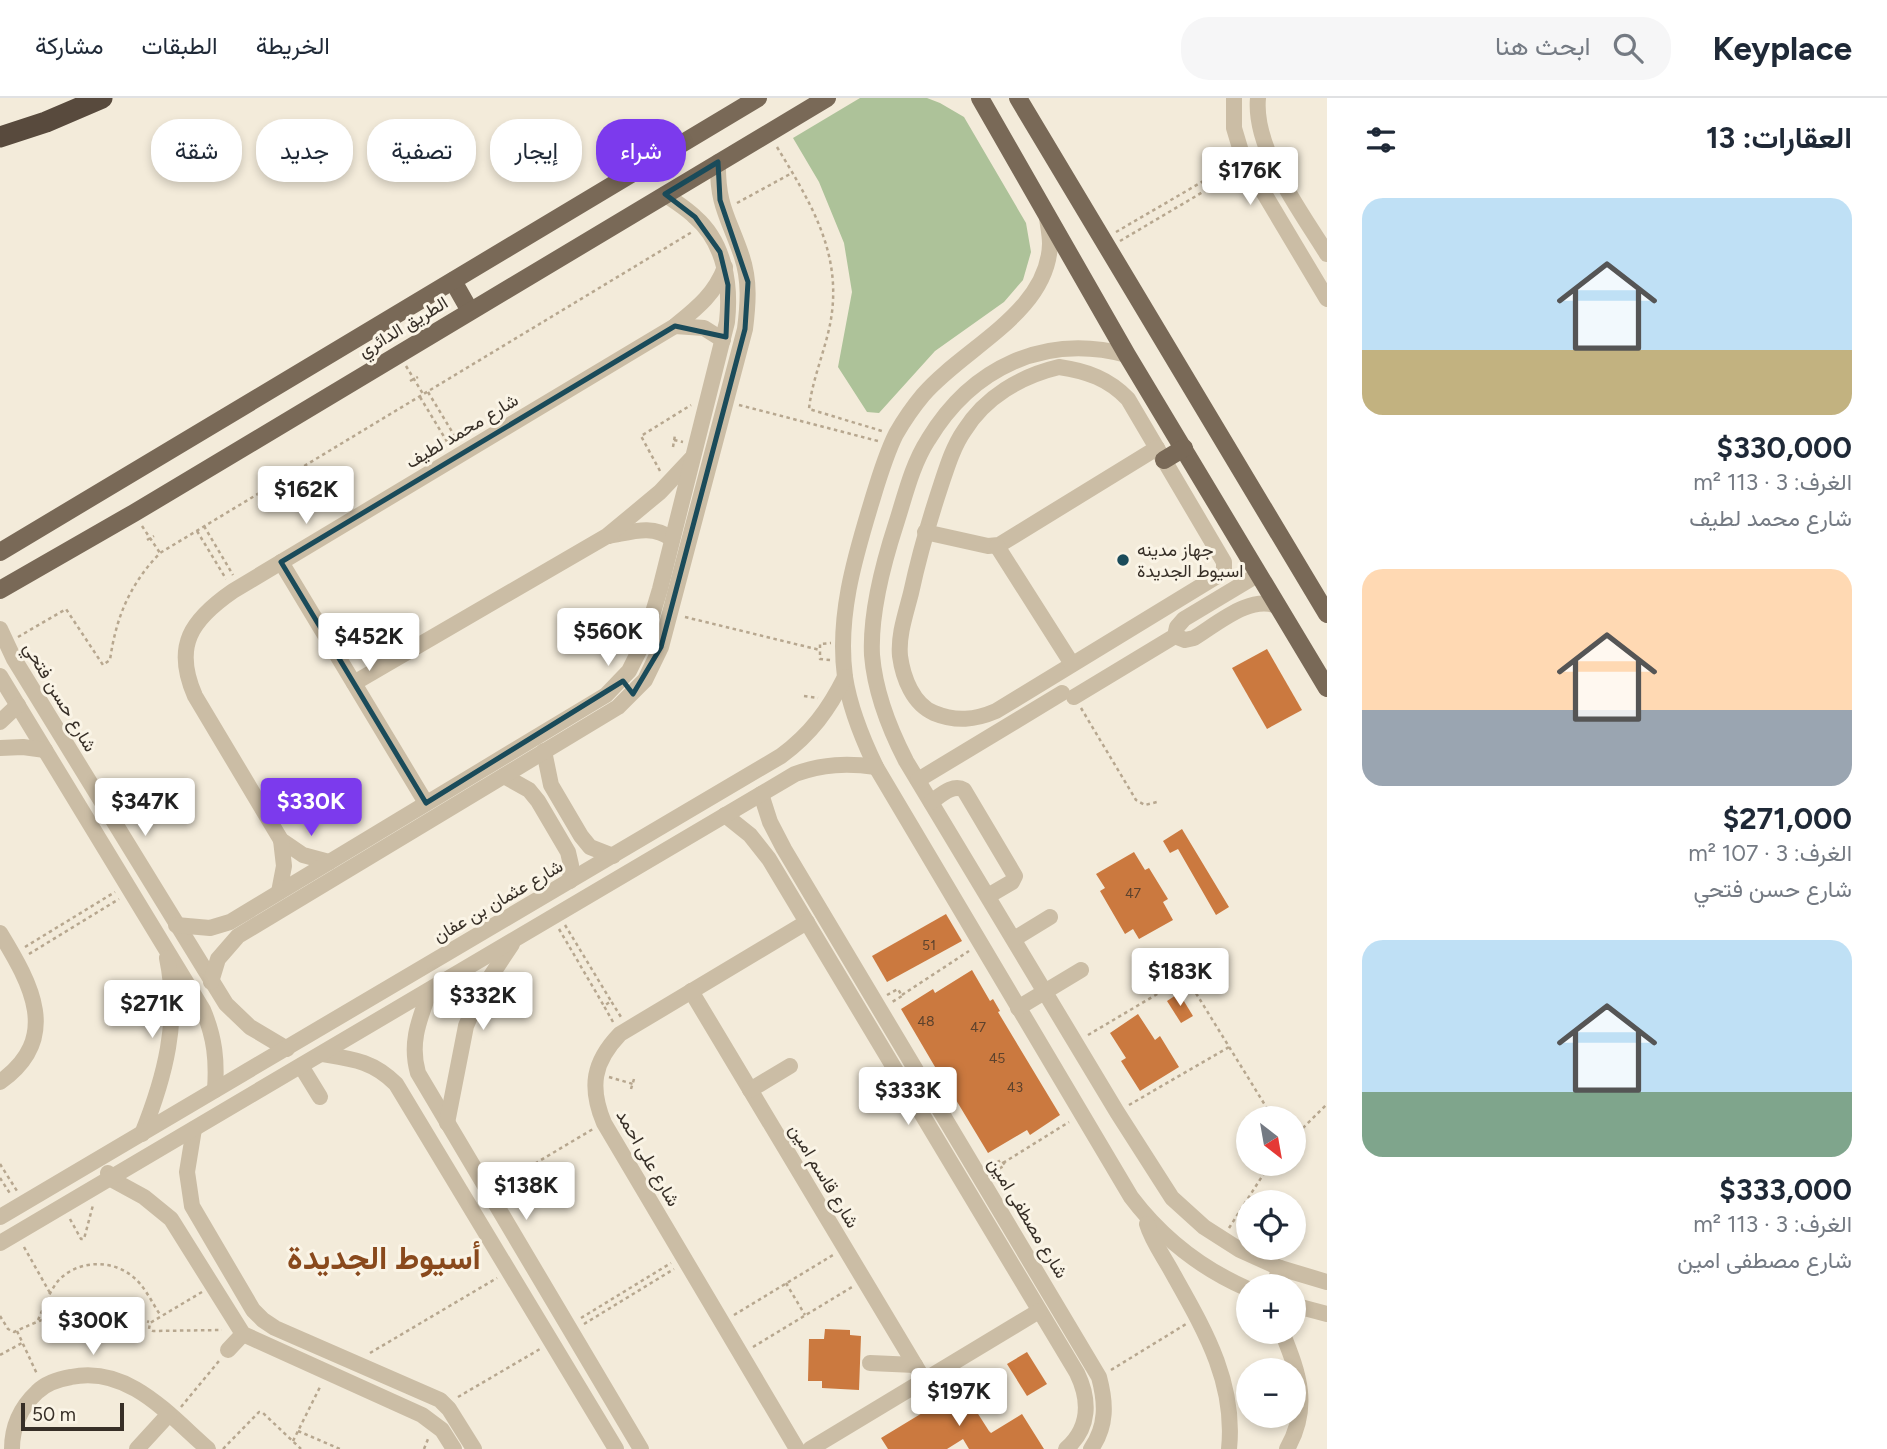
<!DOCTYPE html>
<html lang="ar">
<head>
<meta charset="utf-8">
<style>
	:root { --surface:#fff; --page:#f6f6f7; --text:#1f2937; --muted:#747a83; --line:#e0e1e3; --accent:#7c3aed }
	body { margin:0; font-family:Figtree,Vazirmatn,sans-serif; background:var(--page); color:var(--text); direction:rtl; height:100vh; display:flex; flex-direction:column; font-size:26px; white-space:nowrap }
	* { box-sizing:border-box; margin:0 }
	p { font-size:23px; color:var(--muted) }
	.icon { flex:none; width:38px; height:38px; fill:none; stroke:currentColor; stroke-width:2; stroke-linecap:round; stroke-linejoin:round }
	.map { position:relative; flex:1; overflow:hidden; direction:ltr }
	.sheet { display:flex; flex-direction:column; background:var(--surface); width:560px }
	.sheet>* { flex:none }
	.guide { position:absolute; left:21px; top:21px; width:665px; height:63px; direction:rtl; display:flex; gap:14px }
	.needle { width:46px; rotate:149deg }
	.controls { position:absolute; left:1236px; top:1008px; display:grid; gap:14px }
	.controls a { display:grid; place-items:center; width:70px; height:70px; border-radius:50%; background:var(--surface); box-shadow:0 4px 10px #0003; font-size:35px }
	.scale { position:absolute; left:21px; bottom:18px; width:103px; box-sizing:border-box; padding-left:7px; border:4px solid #372f27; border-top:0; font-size:19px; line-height:24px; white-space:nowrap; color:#372f27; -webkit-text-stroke:5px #faf4e6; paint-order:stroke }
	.price { position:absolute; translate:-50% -60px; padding:0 16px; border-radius:7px; background:#fff; color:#222; font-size:23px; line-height:46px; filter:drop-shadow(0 2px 4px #0008) }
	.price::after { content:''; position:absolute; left:50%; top:42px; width:21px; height:16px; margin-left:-10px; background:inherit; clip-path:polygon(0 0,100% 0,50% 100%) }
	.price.active { background:var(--accent); color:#fff }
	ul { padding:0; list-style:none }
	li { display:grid; align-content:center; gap:14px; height:371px; padding:0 35px }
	li span { display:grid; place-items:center; height:217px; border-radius:21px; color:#555 }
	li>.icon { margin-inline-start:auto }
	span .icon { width:126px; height:126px; fill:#fffc; stroke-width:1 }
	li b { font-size:30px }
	h2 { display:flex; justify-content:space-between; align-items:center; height:84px; padding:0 35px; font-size:30px }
	.chip { padding:0 24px; border-radius:28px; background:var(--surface); box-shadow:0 4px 10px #0003; font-size:24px; line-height:63px }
	.chip.active { background:var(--accent); color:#fff }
	header { display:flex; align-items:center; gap:42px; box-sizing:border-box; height:98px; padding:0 35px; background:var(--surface); border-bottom:2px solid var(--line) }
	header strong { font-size:33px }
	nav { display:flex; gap:38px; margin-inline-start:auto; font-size:24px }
	.search { width:490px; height:63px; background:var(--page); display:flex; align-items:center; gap:18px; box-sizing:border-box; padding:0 24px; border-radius:28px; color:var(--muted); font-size:26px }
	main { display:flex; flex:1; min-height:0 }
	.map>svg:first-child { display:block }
	.green { fill:#adc299 }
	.building { fill:#cb793f }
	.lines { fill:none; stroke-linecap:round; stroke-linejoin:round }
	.path { stroke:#b7a78f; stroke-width:2.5; stroke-dasharray:3.5 3.5; stroke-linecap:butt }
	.minor { stroke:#cbbda5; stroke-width:16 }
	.major { stroke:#796957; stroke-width:18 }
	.highway { stroke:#584a3d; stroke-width:21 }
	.marked { fill:none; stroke:#1a4b5a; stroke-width:5; stroke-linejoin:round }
	.poi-dot { fill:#1a4b5a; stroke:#faf4e6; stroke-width:2.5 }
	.labels { text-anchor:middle; stroke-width:6; stroke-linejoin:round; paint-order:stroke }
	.number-label { font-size:14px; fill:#5c422d }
	.street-label { font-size:18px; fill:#372f27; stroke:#faf4e6 }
	.poi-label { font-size:18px; fill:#372f27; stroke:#faf4e6; text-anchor:start }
	.town-label { font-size:32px; font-weight:bold; fill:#89491c; stroke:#faf4e6 }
</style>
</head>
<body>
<header>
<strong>Keyplace</strong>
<div class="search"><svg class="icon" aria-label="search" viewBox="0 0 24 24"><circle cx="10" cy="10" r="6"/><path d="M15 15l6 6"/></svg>ابحث هنا</div>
<nav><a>الخريطة</a><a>الطبقات</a><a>مشاركة</a></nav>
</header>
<main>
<section class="sheet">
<h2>العقارات: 13<svg class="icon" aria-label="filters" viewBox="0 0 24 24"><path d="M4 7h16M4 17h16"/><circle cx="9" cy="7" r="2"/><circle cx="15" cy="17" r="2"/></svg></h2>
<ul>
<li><span style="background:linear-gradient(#bfe0f5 70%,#c2b280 0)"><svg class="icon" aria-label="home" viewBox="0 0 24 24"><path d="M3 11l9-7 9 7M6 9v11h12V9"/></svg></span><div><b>$330,000</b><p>الغرف: 3 · 113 m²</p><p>شارع محمد لطيف</p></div></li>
<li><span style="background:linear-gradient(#ffd9b3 65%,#9aa5b1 0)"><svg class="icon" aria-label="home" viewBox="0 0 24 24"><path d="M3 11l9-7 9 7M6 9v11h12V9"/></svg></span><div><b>$271,000</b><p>الغرف: 3 · 107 m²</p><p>شارع حسن فتحي</p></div></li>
<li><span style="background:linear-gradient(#bfe0f5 70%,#7fa58c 0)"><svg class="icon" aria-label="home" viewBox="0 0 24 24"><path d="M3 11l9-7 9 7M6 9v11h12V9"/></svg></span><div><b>$333,000</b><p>الغرف: 3 · 113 m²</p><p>شارع مصطفى امين</p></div></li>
</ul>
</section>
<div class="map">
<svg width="1327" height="1351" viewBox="0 0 1327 1351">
	<rect width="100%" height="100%" fill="#f3ebda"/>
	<polygon class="green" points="860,0 927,0 940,5 964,19 1026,125 1031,154 1023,182 1004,204 935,253 879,315 867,314 838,269 852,194 844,145 819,84 793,40"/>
	<g class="building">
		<polygon points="1267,551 1302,612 1267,631 1232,570"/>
		<polygon points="1182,731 1229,809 1216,817 1178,751 1170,755 1163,743"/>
		<polygon points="1134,754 1145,772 1149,770 1168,801 1163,804 1173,822 1139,841 1133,831 1125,836 1100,793 1105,790 1096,776"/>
		<polygon points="946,816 962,843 887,884 872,858"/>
		<polygon points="972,872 990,903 993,901 1000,913 998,914 1060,1017 1030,1037 1027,1032 988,1055 953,997 950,999 936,975 938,974 901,911 933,891 935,895"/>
		<polygon points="1179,895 1193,918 1181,925 1167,903"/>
		<polygon points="1138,916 1155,942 1160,938 1179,969 1140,993 1121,963 1126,960 1110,935"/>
		<polygon points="825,1231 850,1232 850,1237 861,1238 859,1292 822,1290 822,1283 808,1283 809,1241 824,1241"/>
		<polygon points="1027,1254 1047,1286 1027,1298 1007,1266"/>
		<polygon points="957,1283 989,1333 991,1335 1022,1316 1044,1351 969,1351 963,1341 947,1351 888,1351 881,1340 942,1303 937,1295"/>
	</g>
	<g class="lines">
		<g class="path">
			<path d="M 777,49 C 810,104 842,154 831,221 C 826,251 812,281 809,311 L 882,333"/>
			<polyline points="737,105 792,75"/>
			<polyline points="1116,134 1231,67"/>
			<polyline points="1120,143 1235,75"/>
			<polyline points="406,268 423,296"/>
			<polyline points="410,283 418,279"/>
			<polyline points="428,294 457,342"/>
			<polyline points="420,299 449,347"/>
			<polyline points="739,307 878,343"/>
			<polyline points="674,342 683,344"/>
			<polyline points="673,349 675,337"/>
			<polyline points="660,373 641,338 691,307"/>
			<polyline points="142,428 160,455"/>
			<polyline points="204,428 233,477"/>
			<polyline points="197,433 226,481"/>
			<polyline points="147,442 154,438"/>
			<polyline points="685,519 820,552"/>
			<path d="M 18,539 L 66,511 L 103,567 L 110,562 C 116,519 130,486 160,455 L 692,134"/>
			<polyline points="830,562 820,561 820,546 831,545"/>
			<polyline points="804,598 818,600"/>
			<polyline points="1081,610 1136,702 1145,707 1157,704"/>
			<polyline points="565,827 611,903"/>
			<polyline points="559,831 604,908"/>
			<polyline points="25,849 115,794"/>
			<polyline points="29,856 119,801"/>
			<polyline points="887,897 898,891 902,898 892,904"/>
			<polyline points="902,897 969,853"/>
			<polyline points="613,924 604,908 611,903 621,919"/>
			<polyline points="1088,937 1186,879 1273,1020"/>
			<polyline points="609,979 633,986"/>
			<polyline points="631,991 634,981"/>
			<polyline points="1129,1007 1229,949"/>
			<polyline points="1293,1040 1327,1006"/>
			<polyline points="1003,1065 1069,1024"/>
			<polyline points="0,1066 17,1093"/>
			<polyline points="991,1068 1001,1062 1005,1067 994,1074"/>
			<polyline points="0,1080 11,1097"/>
			<polyline points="499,1087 593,1031"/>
			<polyline points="70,1121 81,1141 84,1141 93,1107"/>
			<polyline points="1229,1130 1270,1066"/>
			<polyline points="24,1149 50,1195"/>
			<polyline points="786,1185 805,1217"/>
			<polyline points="202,1194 150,1225 149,1231 153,1233 222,1232"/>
			<polyline points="734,1217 833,1157"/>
			<path d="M 0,1218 L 8,1231 L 14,1234 C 67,1210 93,1201 149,1224"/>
			<polyline points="581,1220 671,1165"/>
			<path d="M 38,1222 C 44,1209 49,1194 58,1183 C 77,1162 111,1161 132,1178 C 145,1188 152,1205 161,1218"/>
			<polyline points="584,1226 674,1171"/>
			<polyline points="17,1233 37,1276"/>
			<polyline points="753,1249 852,1189"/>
			<polyline points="370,1255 497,1180"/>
			<polyline points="0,1257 22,1245"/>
			<polyline points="1111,1272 1186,1226"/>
			<polyline points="458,1299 540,1251"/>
			<polyline points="181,1309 219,1263"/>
			<polyline points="298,1333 340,1351"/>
			<polyline points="293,1343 321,1287"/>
			<polyline points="223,1351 259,1314 263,1315 301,1351"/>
			<polyline points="424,1351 428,1341"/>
		</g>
		<g class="minor">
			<polyline points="1234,0 1234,30 1243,60 1327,201"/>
			<path d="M 1258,0 C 1253,51 1301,113 1327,156"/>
			<path d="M 1047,120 C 1048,128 1050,137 1050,146 C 1048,215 963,250 923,297 C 913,309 904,322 896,336 C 885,358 878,383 871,406 C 854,462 837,520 845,579 C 850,611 862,640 876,669 L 1131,1099 C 1162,1140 1200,1170 1248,1191"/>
			<polyline points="675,228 704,230 723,242"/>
			<path d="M 1127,257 C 1045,235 972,269 928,342 C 912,367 905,398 896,426 C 883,466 870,515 872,557 C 875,594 889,630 906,663 L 1117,1014 L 1172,1100 L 1204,1129 L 1240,1152 L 1280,1170 L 1327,1184"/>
			<path d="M 1059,269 C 1087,273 1109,281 1128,301 L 1224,464 L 1224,474 L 996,613 C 975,622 956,624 934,615 C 913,606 903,580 900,558 C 898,537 906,515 911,495 C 919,458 929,423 941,387 C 947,369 953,349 964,333 C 985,299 1021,278 1059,269 Z"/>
			<polyline points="925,434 988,448 999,447 1157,350"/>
			<path d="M 609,438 C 632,434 652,426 672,441"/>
			<polyline points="997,448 1072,566"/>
			<polyline points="281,464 426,705"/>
			<polyline points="605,529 645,541"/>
			<polyline points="0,531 14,561 226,906 250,929 287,951"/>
			<path d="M 1175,538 L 1185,542 L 1194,540 C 1217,526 1252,495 1279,509"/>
			<path d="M 0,578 L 203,912 C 215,940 217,963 215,992"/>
			<polyline points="354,585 607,438 660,394 691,361"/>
			<polyline points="1074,599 1175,538 1177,529 1184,521 1259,476"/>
			<polyline points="0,624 18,607"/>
			<polyline points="0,650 23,649 45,652"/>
			<polyline points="544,653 551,687 581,738 590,749 613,758"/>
			<polyline points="504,678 529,692 538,703 568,754 571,767 570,783"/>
			<polyline points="918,682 1062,595"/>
			<path d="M 761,696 L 770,724 L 784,751 L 1099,1279 C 1106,1305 1107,1328 1091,1351"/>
			<path d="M 931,704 C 940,698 953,685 964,692 L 1015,778 L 1012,784 L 988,798"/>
			<path d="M 725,717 L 750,737 L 769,761 L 1077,1275 C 1090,1302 1090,1330 1066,1351"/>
			<path d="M 329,764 L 303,757 L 281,742 L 195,598 C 173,548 191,522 233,493 L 675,228 C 697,210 715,196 725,169"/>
			<polyline points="279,794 284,768 281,742"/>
			<path d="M 176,827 L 210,830 L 230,824 L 606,597 L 629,573 L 645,541 L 660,491 L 727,224 C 731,187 725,145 695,119 C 686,110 675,104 665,96"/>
			<path d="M 0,835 C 31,886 62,940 0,984"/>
			<polyline points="1014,841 1050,819"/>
			<path d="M 211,884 L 218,861 L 238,838 L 618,609 L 645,582 L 661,549 L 745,231 C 748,207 750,183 742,159 C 729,120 717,108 718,64"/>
			<path d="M 430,892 C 420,920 409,944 418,975 L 641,1351"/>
			<polyline points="691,893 924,1282"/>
			<polyline points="1018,910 1081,872"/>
			<path d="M 322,956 C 353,961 373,963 396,986 L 616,1351"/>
			<polyline points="301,968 320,999"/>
			<polyline points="750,992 790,968"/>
			<polyline points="447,1025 466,928 481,893 512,846"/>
			<polyline points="194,1031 187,1074 192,1108 253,1212 263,1222 275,1230 440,1302 449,1311 474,1351"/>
			<path d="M 142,1036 C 165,979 180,922 167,860"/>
			<polyline points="108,1075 111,1081 144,1099 171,1121 243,1236 422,1317 442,1332 454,1351"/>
			<path d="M 0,1119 L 781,658 C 811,636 829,611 845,579"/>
			<path d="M 1147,1126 C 1152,1143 1164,1159 1172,1174 C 1204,1231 1236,1284 1229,1351"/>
			<path d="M 0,1145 L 795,676 C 823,666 847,665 876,669"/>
			<polyline points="1273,1188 1280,1170"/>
			<polyline points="1293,1207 1327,1216"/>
			<path d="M 1282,1234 C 1299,1276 1311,1309 1287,1351"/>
			<polyline points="228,1252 243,1236"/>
			<polyline points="870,1265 915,1267"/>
			<path d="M 12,1351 C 12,1328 20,1310 37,1294 C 46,1285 59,1281 71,1279 C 128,1267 169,1317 208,1351"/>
			<polyline points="137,1351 169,1316"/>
			<path d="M 797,1351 L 604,1025 C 589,989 593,964 620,936 L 807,824"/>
			<polyline points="810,1351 1039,1213"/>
		</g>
		<g class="major">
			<polyline points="980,0 1127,257 1327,590"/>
			<polyline points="1018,0 1327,516"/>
			<polyline points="453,183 470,213"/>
			<polyline points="1164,362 1184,350"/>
			<polyline points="0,454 758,0"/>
			<polyline points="0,492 134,415 827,0"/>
		</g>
		<polyline class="highway" points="0,39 46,24 102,0"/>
	</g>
	<path class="marked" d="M 718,64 L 720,102 L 748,184 L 745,231 L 661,549 L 633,596 L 623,583 L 426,705 L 281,464 L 675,228 L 726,239 L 728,187 L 720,154 L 695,119 L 665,96 Z"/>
	<circle class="poi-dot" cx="1123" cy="462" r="7"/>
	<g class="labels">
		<g class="number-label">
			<text x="1133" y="800">47</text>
			<text x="929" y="852">51</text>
			<text x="926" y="928">48</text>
			<text x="978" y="934">47</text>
			<text x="997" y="965">45</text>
			<text x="1015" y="994">43</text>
		</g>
		<g class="street-label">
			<text transform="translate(403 229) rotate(-31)" y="6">الطريق الدائري</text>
			<text transform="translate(462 333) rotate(-31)" y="6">شارع محمد لطيف</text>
			<text transform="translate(60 599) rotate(59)" y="6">شارع حسن فتحي</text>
			<text transform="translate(498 803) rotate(-30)" y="6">شارع عثمان بن عفان</text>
			<text transform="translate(648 1060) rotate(60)" y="6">شارع على احمد</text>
			<text transform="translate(824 1078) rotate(59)" y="6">شارع قاسم امين</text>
			<text transform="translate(1028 1120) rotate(59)" y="6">شارع مصطفى امين</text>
		</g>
		<g class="poi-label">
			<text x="1137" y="458">جهاز مدينه<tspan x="1137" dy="21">اسيوط الجديدة</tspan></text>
		</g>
		<g class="town-label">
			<text x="384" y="1171">أسيوط الجديدة</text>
		</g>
	</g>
</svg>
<div class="controls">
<a><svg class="needle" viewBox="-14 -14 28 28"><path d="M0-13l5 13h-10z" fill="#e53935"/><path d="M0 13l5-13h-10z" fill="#747a83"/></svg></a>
<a><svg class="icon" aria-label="locate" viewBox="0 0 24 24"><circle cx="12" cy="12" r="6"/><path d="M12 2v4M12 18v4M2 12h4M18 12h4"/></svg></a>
<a>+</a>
<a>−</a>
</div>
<div class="scale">50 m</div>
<b class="price" style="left:1250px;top:109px">$176K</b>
<b class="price" style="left:306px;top:428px">$162K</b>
<b class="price" style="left:608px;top:570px">$560K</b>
<b class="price" style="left:369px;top:575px">$452K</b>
<b class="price" style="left:145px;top:740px">$347K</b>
<b class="price active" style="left:311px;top:740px">$330K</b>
<b class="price" style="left:1180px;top:910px">$183K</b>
<b class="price" style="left:483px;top:934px">$332K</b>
<b class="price" style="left:152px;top:942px">$271K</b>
<b class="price" style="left:908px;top:1029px">$333K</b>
<b class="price" style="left:526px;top:1124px">$138K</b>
<b class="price" style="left:93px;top:1259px">$300K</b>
<b class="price" style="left:959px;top:1330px">$197K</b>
<div class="guide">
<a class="chip active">شراء</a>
<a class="chip">إيجار</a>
<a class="chip">تصفية</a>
<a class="chip">جديد</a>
<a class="chip">شقة</a>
</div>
</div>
</main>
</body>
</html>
